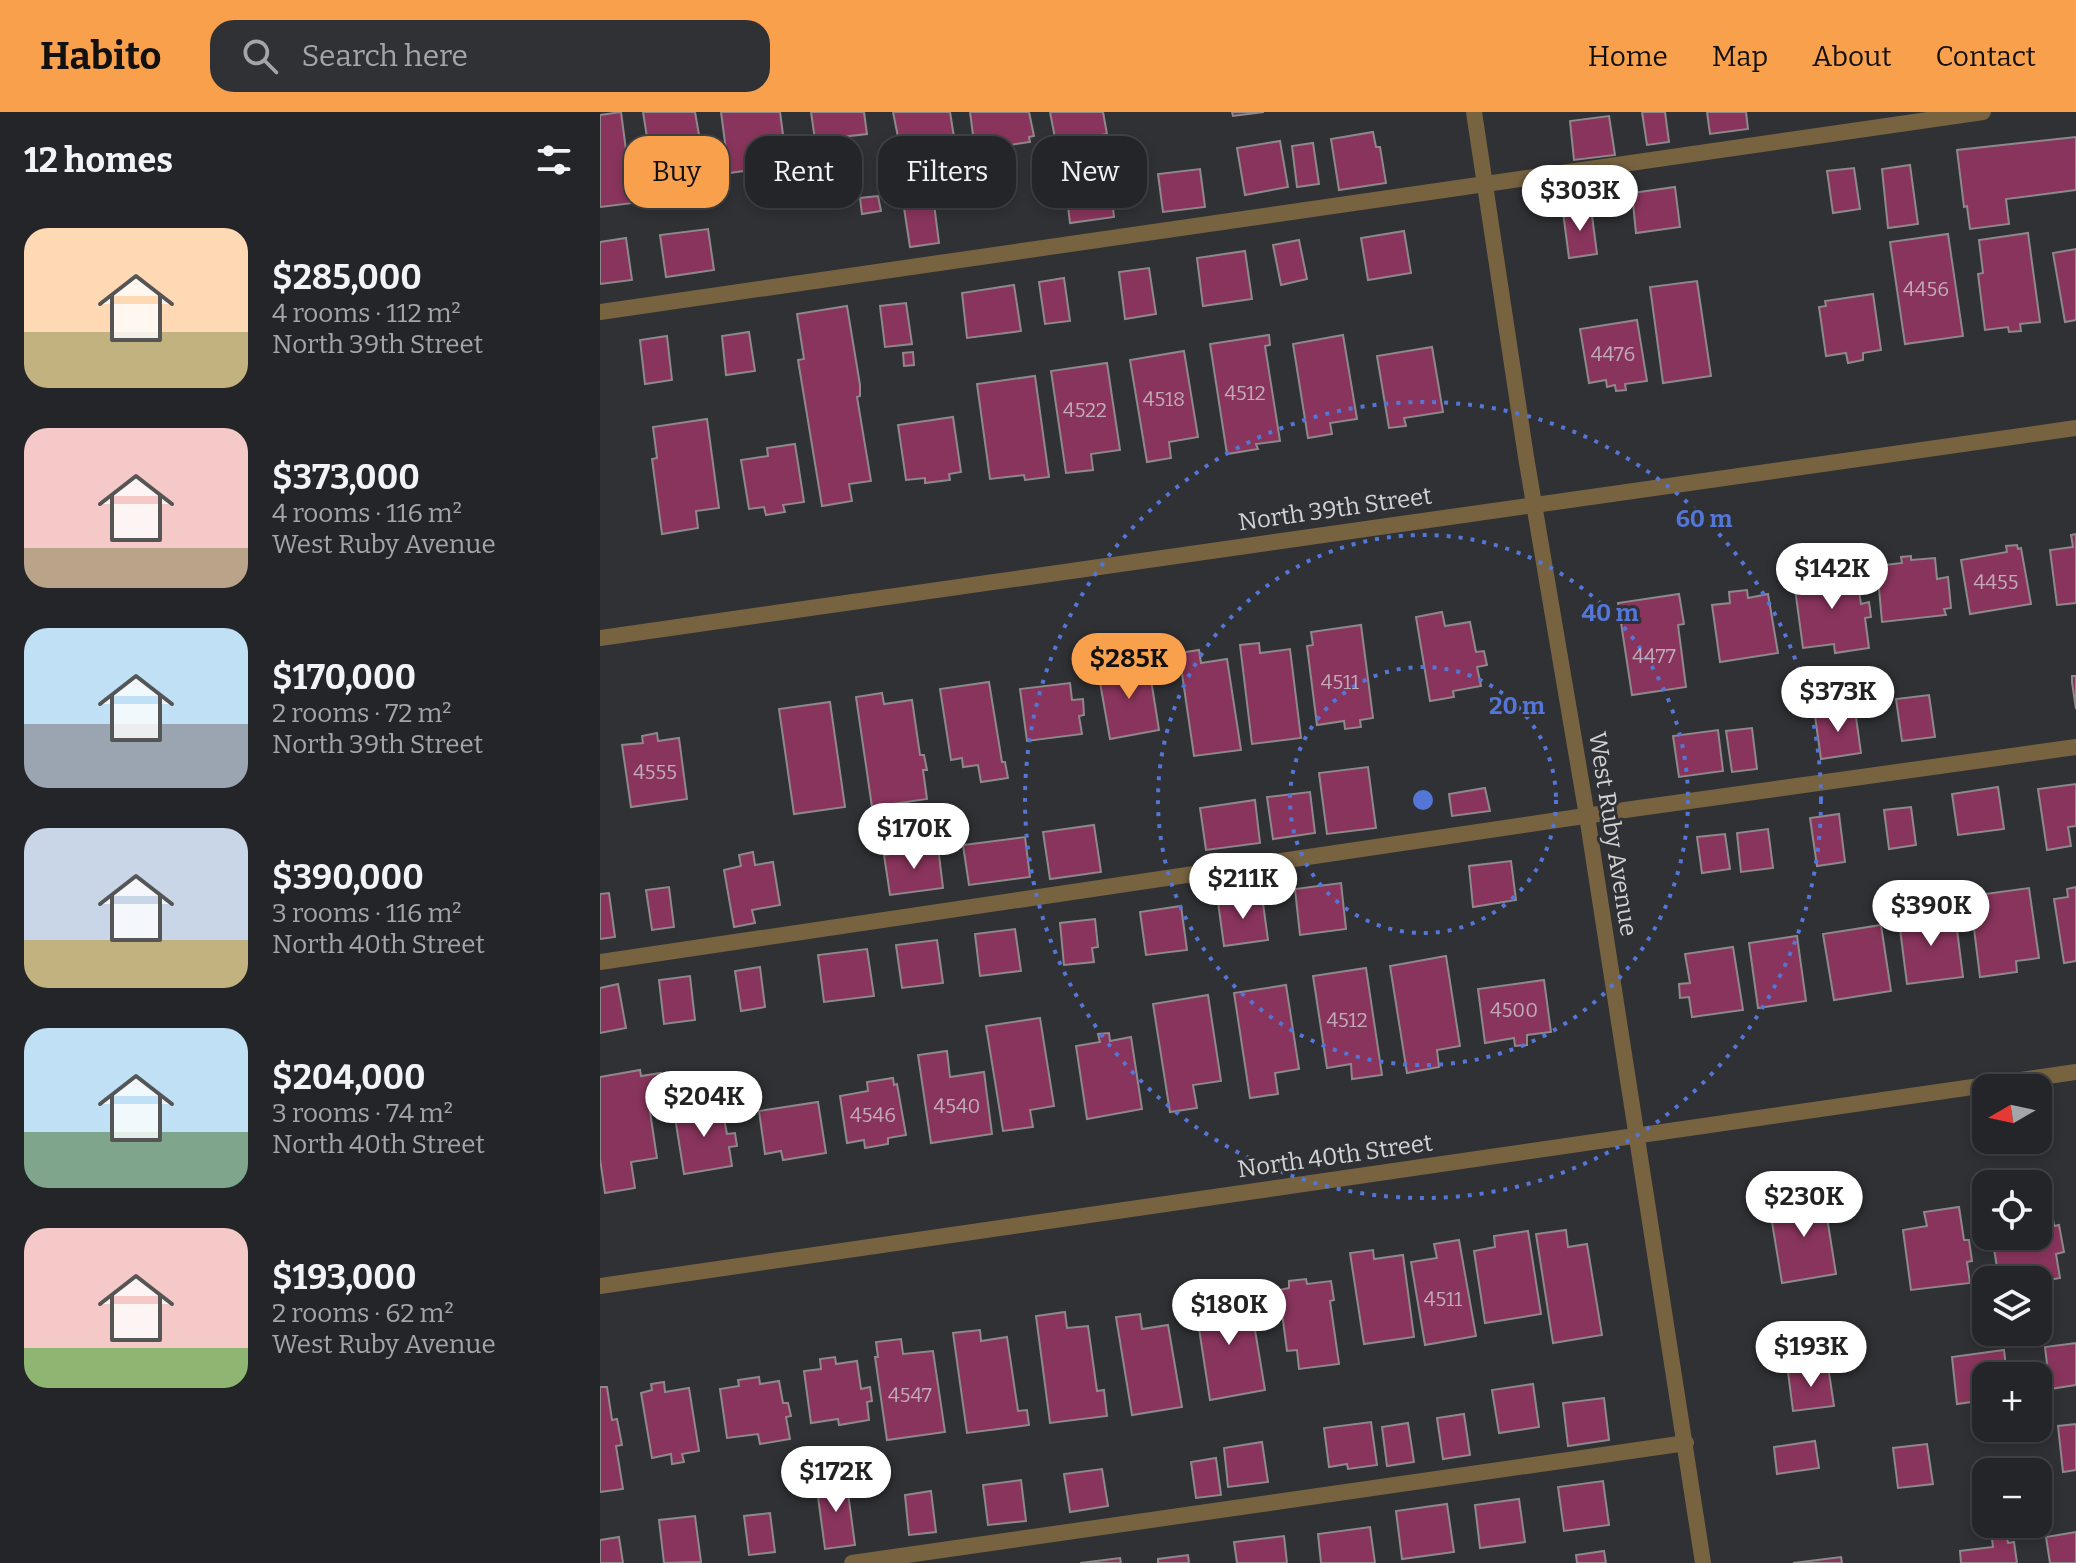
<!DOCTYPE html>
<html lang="en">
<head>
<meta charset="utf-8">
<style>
	:root { --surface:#242528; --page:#303134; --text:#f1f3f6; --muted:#a3a5a8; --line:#414245; --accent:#f9a04d }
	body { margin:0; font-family:Bitter,serif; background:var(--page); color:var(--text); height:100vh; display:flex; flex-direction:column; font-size:30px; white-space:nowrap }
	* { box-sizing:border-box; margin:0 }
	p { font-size:26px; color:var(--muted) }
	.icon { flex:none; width:44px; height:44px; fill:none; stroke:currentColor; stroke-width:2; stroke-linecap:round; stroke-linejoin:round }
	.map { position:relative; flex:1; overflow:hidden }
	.details { display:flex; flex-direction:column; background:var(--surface); width:600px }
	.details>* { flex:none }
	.top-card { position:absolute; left:24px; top:24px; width:760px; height:72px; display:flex; gap:16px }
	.needle { width:52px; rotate:261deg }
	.buttons { position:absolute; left:1372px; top:962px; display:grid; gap:16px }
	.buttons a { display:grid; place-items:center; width:80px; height:80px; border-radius:16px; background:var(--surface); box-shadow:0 4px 12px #0003,0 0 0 2px var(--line); font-size:40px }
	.price { position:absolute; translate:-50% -68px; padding:0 18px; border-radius:28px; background:#fff; color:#222; font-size:26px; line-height:52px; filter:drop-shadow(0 2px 4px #0008) }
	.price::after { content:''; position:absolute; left:50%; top:48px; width:24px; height:18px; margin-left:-12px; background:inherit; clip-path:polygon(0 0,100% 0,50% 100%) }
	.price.active { background:var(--accent); color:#111 }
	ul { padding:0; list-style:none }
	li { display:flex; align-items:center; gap:24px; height:200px; padding:0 24px }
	li span { display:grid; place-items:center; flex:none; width:224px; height:160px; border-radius:24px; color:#555 }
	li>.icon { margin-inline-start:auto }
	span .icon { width:96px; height:96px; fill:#fffc; stroke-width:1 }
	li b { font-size:34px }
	h2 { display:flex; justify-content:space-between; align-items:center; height:96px; padding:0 24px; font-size:34px }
	.chip { padding:0 28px; border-radius:24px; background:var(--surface); box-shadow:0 4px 12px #0003,0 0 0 2px var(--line); font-size:28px; line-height:72px }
	.chip.active { background:var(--accent); color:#111 }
	header { display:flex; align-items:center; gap:48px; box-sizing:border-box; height:112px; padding:0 40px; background:var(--accent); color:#111 }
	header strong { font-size:38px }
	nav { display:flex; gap:44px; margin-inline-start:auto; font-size:28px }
	.search { width:560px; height:72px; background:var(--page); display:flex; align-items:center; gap:20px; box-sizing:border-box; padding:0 28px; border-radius:24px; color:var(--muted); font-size:30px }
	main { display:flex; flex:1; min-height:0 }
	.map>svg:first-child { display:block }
	.building { fill:#89345c; stroke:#8e888a; stroke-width:2 }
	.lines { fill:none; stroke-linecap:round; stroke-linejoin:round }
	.lane { stroke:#786341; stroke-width:16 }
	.street { stroke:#786341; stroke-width:16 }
	.ring { fill:none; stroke:#5376d7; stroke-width:4; stroke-dasharray:4 8 }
	.labels { text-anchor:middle; stroke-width:6; stroke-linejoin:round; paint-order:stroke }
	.number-label { font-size:20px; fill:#c0aab7 }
	.street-label { font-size:24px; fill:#d2d2d5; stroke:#303135 }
	.centre { fill:#5376d7; stroke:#303135; stroke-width:4 }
	.ring-label { font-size:24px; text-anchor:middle; font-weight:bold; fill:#5376d7; stroke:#303135; stroke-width:6; stroke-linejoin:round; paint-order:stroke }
</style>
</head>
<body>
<header>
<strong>Habito</strong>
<div class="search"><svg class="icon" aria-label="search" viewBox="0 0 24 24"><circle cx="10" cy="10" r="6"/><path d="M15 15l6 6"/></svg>Search here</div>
<nav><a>Home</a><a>Map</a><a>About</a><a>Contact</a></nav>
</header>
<main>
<section class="details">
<h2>12 homes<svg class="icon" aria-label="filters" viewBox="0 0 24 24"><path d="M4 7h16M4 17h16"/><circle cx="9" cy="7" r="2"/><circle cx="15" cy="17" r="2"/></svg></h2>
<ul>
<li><span style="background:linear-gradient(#ffd9b3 65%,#c2b280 0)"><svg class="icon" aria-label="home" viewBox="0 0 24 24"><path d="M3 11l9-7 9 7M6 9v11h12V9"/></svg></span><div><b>$285,000</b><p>4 rooms · 112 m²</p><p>North 39th Street</p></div></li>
<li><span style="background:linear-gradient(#f6c9c9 75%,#b9a48a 0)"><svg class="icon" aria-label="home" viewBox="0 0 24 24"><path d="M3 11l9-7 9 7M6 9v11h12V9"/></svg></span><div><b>$373,000</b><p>4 rooms · 116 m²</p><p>West Ruby Avenue</p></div></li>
<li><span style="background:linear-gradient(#bfe0f5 60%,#9aa5b1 0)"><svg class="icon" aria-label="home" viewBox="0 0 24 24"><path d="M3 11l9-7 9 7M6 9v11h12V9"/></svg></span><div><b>$170,000</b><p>2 rooms · 72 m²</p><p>North 39th Street</p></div></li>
<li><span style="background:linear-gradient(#c9d6e8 70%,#c2b280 0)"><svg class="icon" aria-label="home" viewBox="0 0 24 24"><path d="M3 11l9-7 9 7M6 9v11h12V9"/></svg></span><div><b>$390,000</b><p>3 rooms · 116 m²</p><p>North 40th Street</p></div></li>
<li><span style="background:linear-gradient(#bfe0f5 65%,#7fa58c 0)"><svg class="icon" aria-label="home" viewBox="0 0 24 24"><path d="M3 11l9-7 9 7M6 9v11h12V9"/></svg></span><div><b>$204,000</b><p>3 rooms · 74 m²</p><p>North 40th Street</p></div></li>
<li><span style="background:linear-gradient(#f6c9c9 75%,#8fb573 0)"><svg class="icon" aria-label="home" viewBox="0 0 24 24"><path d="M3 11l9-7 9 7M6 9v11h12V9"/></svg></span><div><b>$193,000</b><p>2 rooms · 62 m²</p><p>West Ruby Avenue</p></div></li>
</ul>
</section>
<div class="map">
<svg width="1476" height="1451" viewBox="0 0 1476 1451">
	<rect width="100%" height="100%" fill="#303135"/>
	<g class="building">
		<polygon points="21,0 33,91 0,95 0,3"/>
		<polygon points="43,0 95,0 108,74 56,83"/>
		<polygon points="121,0 180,0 187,53 129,61"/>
		<polygon points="211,0 264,0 267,22 215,28"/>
		<polygon points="293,0 350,0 354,25 300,35"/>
		<polygon points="370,0 429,0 434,24 429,25 430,30 375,38"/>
		<polygon points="450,0 503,0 507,22 456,31"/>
		<polygon points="632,0 664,0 633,4"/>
		<polygon points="1042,0 1065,0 1069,30 1047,33"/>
		<polygon points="1107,0 1146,0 1148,17 1110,22"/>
		<polygon points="1009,4 1015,43 974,48 970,9"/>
		<polygon points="773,20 776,35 780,35 786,71 739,78 731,27"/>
		<polygon points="1476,25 1476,78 1406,87 1409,112 1370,117 1367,94 1364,95 1357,38"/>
		<polygon points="680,29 688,75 645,83 637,36"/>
		<polygon points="713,31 719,72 697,75 692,34"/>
		<polygon points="1310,53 1318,112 1288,116 1282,57"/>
		<polygon points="1254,56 1260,97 1233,101 1227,59"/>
		<polygon points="600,57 605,95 563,100 558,62"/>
		<polygon points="509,63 514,105 470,111 465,69"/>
		<polygon points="1075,75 1080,115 1036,121 1032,81"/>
		<polygon points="278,84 281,99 262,102 260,86"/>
		<polygon points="334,92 339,131 310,135 304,96"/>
		<polygon points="991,96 997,142 969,146 963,100"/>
		<polygon points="108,117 114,158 66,165 60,123"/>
		<polygon points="804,119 811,161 768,168 761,126"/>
		<polygon points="1428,121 1440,210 1420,212 1421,219 1409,220 1408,215 1385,218 1378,162 1383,161 1379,128"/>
		<polygon points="1348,122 1363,224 1305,232 1290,130"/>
		<polygon points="26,126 32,168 0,172 0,130"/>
		<polygon points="699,128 707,167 681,173 673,133"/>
		<polygon points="1476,137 1476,208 1465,210 1453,141"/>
		<polygon points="645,139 652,187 603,194 597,146"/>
		<polygon points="549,156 556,202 525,207 519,160"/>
		<polygon points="464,166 470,209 445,212 439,170"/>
		<polygon points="1097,169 1111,264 1063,271 1050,175"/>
		<polygon points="414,173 421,219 367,226 362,181"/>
		<polygon points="1273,182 1281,238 1263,241 1263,248 1248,251 1246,241 1226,244 1219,195 1226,194 1225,189"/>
		<polygon points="306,191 312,232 285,235 280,194"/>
		<polygon points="247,194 260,273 260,284 257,285 271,369 249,372 252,389 222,394 198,248 204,247 197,202"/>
		<polygon points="1037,208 1047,269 1025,272 1026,278 1016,279 1015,273 1007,275 1006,268 989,271 980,217"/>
		<polygon points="149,220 155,259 126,263 122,224"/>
		<polygon points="669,223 670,233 665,234 680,329 656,332 658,337 627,342 610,232"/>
		<polygon points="743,223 757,307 730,311 732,322 708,326 693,232"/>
		<polygon points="67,224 72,268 45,272 40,228"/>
		<polygon points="832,235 843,300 804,306 806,314 789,316 777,244"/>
		<polygon points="584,239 598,325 569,330 571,346 547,350 530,248"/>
		<polygon points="313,240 314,253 304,254 303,241"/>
		<polygon points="507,251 520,338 491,342 493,358 466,361 451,259"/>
		<polygon points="435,264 449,365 425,368 424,363 390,367 377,272"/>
		<polygon points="353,305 361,360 349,362 350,368 325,371 325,366 306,368 298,313"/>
		<polygon points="107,307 119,396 96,399 98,416 62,422 52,347 57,346 53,315"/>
		<polygon points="195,332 204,390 183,393 185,400 166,403 164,395 149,397 141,348 168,344 167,336"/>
		<polygon points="1476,422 1476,491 1457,493 1450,438 1473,435 1471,423"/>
		<polygon points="1417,433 1418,437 1421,436 1431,492 1370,502 1361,448 1407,440 1406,434"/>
		<polygon points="1311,444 1311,448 1335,446 1337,467 1348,465 1351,496 1344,497 1346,503 1282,510 1277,454 1302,451 1301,445"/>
		<polygon points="1256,459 1261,492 1269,490 1271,505 1265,506 1269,536 1235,541 1234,532 1203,536 1193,462 1213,460 1213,464"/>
		<polygon points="1147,478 1148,486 1168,482 1178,541 1120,550 1112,493 1130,491 1129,480"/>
		<polygon points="1079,482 1084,512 1078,513 1086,575 1032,583 1018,491"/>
		<polygon points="842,500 845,514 870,510 876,540 884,539 887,553 877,555 881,574 853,579 854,585 830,589 816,505"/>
		<polygon points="761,513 773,606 760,608 761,615 745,617 744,609 717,613 707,534 713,533 711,520"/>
		<polygon points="659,531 660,541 690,537 701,626 652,632 640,533"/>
		<polygon points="599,538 601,551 627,547 641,638 594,644 579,541"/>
		<polygon points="535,549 537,557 549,555 559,618 510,627 499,565 511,562 509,553"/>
		<polygon points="1472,564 1476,564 1476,597 1472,570"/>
		<polygon points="389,570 402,650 405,650 408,666 381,670 378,653 363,655 362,646 351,648 340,577"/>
		<polygon points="470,571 472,588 483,587 484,603 479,604 482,622 427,629 420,577"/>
		<polygon points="282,581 284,592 312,588 320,643 324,643 327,658 323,658 327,687 272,695 256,585"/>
		<polygon points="1329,583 1335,625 1302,629 1296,587"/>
		<polygon points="230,590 245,695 194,702 179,597"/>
		<polygon points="1255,598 1261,641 1221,647 1215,604"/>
		<polygon points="1152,616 1157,657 1132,660 1126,619"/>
		<polygon points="1118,618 1123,659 1079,665 1073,624"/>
		<polygon points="57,621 58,629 79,626 87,687 31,695 22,633 43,631 42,624"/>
		<polygon points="768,655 776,716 727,722 719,661"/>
		<polygon points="1476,672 1476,714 1468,715 1471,734 1447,738 1438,677"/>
		<polygon points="1398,675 1404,717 1358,723 1352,682"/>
		<polygon points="885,676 890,699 852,704 849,682"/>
		<polygon points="710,680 715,721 673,727 667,685"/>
		<polygon points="655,688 660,731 606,738 600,696"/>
		<polygon points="1311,695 1316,733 1289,737 1284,698"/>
		<polygon points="1239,702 1245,750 1217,754 1210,706"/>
		<polygon points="494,713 501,760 450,767 443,720"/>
		<polygon points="1168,717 1173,756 1141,760 1137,721"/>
		<polygon points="1125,722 1130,757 1102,761 1097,725"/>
		<polygon points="425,725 430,765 369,773 363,733"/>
		<polygon points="338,735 343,776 290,783 284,743"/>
		<polygon points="153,740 155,753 173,750 180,793 152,798 155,811 134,815 124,758 141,754 139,743"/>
		<polygon points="911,749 916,788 873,795 869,754"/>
		<polygon points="741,771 746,817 700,823 695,777"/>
		<polygon points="69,775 74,815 52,818 46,778"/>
		<polygon points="1476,775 1476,849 1464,851 1454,787 1468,785 1467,777"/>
		<polygon points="1429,776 1439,846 1416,849 1417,860 1380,865 1370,784"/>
		<polygon points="9,781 15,825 0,827 0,782"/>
		<polygon points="662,784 668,828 624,834 618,790"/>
		<polygon points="581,794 587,838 546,843 540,800"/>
		<polygon points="1333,798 1334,805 1355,802 1363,865 1307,872 1299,809 1325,805 1324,800"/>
		<polygon points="495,807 498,835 492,836 494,850 464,853 460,811"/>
		<polygon points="1281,813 1291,879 1234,888 1223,822"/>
		<polygon points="415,817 421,859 380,864 375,822"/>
		<polygon points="1197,824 1206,889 1158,896 1149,831"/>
		<polygon points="337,828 343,871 302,876 296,833"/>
		<polygon points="1133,835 1143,898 1092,905 1089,885 1080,886 1079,872 1090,871 1085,842"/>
		<polygon points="267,837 274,884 224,890 218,843"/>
		<polygon points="846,844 860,934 837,938 839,955 807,961 790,854"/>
		<polygon points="160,855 165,895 141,899 135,859"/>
		<polygon points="766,856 782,963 752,967 751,952 727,956 713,864"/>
		<polygon points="90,864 95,908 64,912 59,868"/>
		<polygon points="944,868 951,920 927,923 927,933 915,934 914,926 885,931 878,877"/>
		<polygon points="18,872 26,916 0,921 0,876"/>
		<polygon points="686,873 699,957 675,961 678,982 650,986 634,881"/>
		<polygon points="608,883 621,969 593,973 597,996 570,1000 553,892"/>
		<polygon points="440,906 454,994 430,998 433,1015 403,1019 386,914"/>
		<polygon points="509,921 510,929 531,925 542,997 487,1007 476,934 500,930 498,922"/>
		<polygon points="347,939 350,965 384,960 392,1022 331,1031 318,943"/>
		<polygon points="40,958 41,964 61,961 67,998 50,1000 57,1046 31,1050 35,1076 5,1081 0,1047 0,965"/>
		<polygon points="293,966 294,973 297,972 306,1023 288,1026 288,1032 265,1036 264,1028 247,1031 240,984 268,979 267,970"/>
		<polygon points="218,990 226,1041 183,1048 181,1039 165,1042 159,999"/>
		<polygon points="121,991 127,1022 135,1021 137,1034 129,1035 132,1054 84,1062 74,999"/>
		<polygon points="1223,1080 1236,1162 1182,1171 1170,1098 1195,1095 1193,1085"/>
		<polygon points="1449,1080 1454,1114 1459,1113 1464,1140 1456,1142 1460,1166 1438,1170 1399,1168 1392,1124 1438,1124 1438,1082"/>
		<polygon points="1359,1095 1364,1128 1369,1128 1372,1149 1367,1150 1370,1171 1311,1178 1303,1118 1327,1114 1324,1100"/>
		<polygon points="966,1118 968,1135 987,1132 1002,1223 953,1231 936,1122"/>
		<polygon points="928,1119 941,1202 885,1211 874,1139 895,1135 894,1124"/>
		<polygon points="859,1128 876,1224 825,1233 811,1150 837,1146 834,1132"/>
		<polygon points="773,1138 774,1147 803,1143 814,1225 764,1232 750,1141"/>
		<polygon points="706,1167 707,1172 731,1169 734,1188 730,1189 739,1252 699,1257 697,1238 687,1239 679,1178 689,1176 689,1169"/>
		<polygon points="621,1180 623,1193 650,1188 665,1278 610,1288 594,1184"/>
		<polygon points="465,1200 467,1216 488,1214 497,1279 504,1278 507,1304 450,1311 436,1204"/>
		<polygon points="540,1202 542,1217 568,1213 582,1295 532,1303 516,1205"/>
		<polygon points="380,1218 381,1229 407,1225 418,1299 427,1298 429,1313 367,1321 353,1221"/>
		<polygon points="301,1227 303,1242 333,1239 345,1320 287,1328 275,1245 278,1245 276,1230"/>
		<polygon points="1476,1231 1476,1273 1450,1277 1445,1235"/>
		<polygon points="1404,1238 1407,1264 1386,1264 1386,1288 1357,1292 1352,1245"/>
		<polygon points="235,1245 236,1252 257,1249 261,1277 270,1275 272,1289 267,1290 269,1308 239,1313 238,1307 211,1311 204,1259 221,1257 220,1247"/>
		<polygon points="1228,1254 1234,1294 1193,1299 1188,1260"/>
		<polygon points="159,1265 160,1272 179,1269 183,1291 188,1291 191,1304 186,1305 190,1327 160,1332 158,1322 127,1326 120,1277 139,1274 138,1268"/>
		<polygon points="64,1270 65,1280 89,1276 99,1339 82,1342 84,1350 72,1352 71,1342 52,1346 41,1281 52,1278 51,1272"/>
		<polygon points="933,1272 939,1315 899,1321 892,1278"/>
		<polygon points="0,1275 7,1275 12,1308 17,1307 22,1333 16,1334 23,1377 0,1380"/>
		<polygon points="1004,1286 1009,1328 968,1334 963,1291"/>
		<polygon points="864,1302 870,1343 843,1347 837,1306"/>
		<polygon points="771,1310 777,1353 748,1357 747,1352 729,1355 724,1316"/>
		<polygon points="808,1311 814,1350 787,1354 782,1315"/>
		<polygon points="1476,1312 1476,1358 1463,1360 1458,1314"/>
		<polygon points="1215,1329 1219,1356 1177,1362 1174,1335"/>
		<polygon points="662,1330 668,1370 628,1375 624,1336"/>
		<polygon points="1327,1332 1333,1372 1298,1376 1293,1336"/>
		<polygon points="616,1346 621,1383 596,1386 591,1350"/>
		<polygon points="502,1357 508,1394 470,1400 464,1362"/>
		<polygon points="246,1366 255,1433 225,1437 216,1370"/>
		<polygon points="421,1368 426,1409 388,1413 383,1373"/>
		<polygon points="1003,1369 1009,1413 964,1419 958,1375"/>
		<polygon points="331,1379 336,1420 309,1423 305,1383"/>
		<polygon points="919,1387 925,1430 880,1436 875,1393"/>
		<polygon points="847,1392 854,1440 802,1447 796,1399"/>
		<polygon points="170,1401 175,1440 149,1443 144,1404"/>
		<polygon points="95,1404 101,1450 64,1451 59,1408"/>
		<polygon points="770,1415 775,1451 721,1451 718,1422"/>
		<polygon points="1476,1420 1476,1451 1450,1451 1446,1425"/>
		<polygon points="684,1424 687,1451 637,1451 634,1430"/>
		<polygon points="19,1425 23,1451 0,1451 0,1428"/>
		<polygon points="1407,1425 1408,1431 1414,1430 1417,1451 1361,1451 1360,1439 1393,1435 1392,1427"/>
		<polygon points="1004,1439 1006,1451 977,1451 976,1443"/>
		<polygon points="588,1443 589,1451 558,1451 558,1447"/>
		<polygon points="1241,1445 1242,1451 1193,1451"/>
		<polygon points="520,1446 521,1451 480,1451"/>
	</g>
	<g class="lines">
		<g class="lane">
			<polyline points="0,200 1383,0"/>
			<polyline points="0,850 1032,697 1476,635"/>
			<polyline points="252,1451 1086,1331"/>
		</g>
		<g class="street">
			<polyline points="874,0 926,345 987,704 1103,1451"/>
			<polyline points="0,526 1476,316"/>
			<polyline points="0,1174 1476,960"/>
		</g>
	</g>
	<g class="ring">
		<circle cx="823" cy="688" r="133"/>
		<circle cx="823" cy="688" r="265"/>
		<circle cx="823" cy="688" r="398"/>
	</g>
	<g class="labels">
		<g class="number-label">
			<text x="1326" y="184">4456</text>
			<text x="1013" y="249">4476</text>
			<text x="645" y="288">4512</text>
			<text x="564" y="294">4518</text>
			<text x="485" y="305">4522</text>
			<text x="1396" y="477">4455</text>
			<text x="1054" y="551">4477</text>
			<text x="740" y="577">4511</text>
			<text x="55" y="667">4555</text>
			<text x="914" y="905">4500</text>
			<text x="747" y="915">4512</text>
			<text x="357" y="1001">4540</text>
			<text x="273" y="1010">4546</text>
			<text x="843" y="1194">4511</text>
			<text x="310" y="1290">4547</text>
		</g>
		<g class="street-label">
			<text transform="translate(735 397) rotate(-8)" y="8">North 39th Street</text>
			<text transform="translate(1013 722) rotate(81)" y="8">West Ruby Avenue</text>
			<text transform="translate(735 1044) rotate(-8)" y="8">North 40th Street</text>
		</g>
	</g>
	<circle cx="823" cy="688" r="12" class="centre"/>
	<g class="ring-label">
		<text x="1104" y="415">60 m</text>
		<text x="1010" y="509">40 m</text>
		<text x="917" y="602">20 m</text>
	</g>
</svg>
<div class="buttons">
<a><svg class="needle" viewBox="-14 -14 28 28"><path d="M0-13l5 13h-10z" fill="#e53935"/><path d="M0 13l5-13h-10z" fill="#a3a5a8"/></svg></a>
<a><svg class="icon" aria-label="locate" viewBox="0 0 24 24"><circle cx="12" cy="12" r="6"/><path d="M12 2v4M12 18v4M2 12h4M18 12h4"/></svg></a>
<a><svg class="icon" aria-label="layers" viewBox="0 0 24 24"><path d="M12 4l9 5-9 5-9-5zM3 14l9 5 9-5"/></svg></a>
<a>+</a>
<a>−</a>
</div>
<b class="price" style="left:980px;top:121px">$303K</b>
<b class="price" style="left:1232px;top:499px">$142K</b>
<b class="price active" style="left:529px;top:589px">$285K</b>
<b class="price" style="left:1238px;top:622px">$373K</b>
<b class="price" style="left:314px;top:759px">$170K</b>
<b class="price" style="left:643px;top:809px">$211K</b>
<b class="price" style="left:1331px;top:836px">$390K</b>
<b class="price" style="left:104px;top:1027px">$204K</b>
<b class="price" style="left:1204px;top:1127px">$230K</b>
<b class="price" style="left:629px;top:1235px">$180K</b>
<b class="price" style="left:1211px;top:1277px">$193K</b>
<b class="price" style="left:236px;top:1402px">$172K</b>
<div class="top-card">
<a class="chip active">Buy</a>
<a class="chip">Rent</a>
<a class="chip">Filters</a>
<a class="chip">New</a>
</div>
</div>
</main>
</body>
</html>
